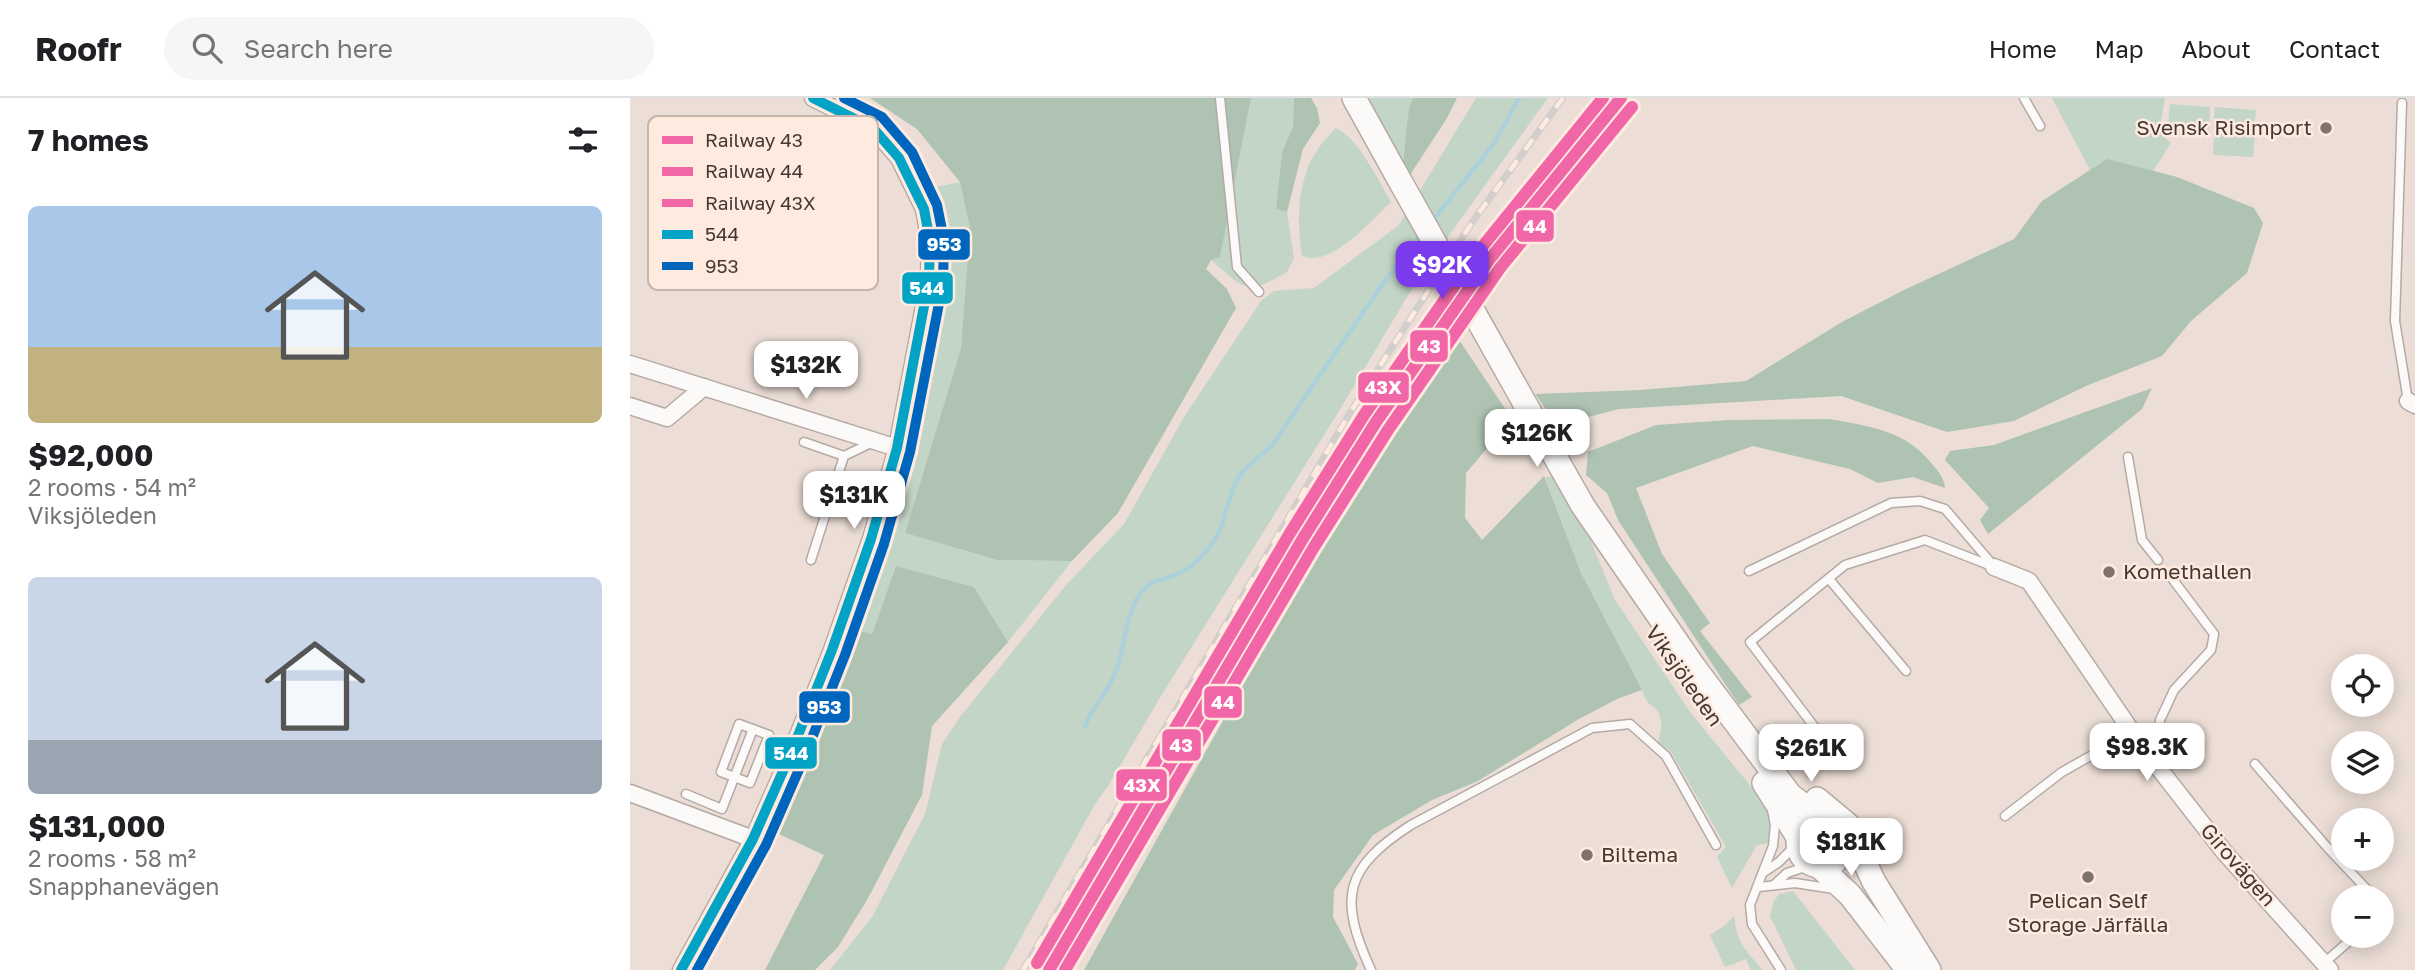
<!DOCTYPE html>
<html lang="en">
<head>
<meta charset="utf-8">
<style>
	:root { --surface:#fff; --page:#f6f6f6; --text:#202124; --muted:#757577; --line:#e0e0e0; --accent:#7c3aed }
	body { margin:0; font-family:"Golos Text",sans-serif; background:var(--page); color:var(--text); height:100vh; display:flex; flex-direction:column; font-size:26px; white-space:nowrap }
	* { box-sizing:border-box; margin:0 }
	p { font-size:23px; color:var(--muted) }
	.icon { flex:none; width:38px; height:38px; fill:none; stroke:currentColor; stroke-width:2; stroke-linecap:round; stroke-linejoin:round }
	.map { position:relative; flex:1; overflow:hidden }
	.sheet { display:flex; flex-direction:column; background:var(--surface); width:630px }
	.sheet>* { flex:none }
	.controls { position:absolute; left:1701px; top:556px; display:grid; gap:14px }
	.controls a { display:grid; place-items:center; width:63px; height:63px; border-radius:50%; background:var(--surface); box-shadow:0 4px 18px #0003; font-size:35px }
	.price { position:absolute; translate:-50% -60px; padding:0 16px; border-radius:14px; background:#fff; color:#222; font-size:23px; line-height:46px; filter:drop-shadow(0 2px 4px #0008) }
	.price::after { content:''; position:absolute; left:50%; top:42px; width:21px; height:16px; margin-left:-10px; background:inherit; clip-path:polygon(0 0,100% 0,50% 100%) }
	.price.current { background:var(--accent); color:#fff }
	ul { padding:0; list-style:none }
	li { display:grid; align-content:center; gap:14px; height:371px; padding:0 28px }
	li span { display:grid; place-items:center; height:217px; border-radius:10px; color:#555 }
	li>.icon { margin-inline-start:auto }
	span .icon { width:126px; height:126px; fill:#fffc; stroke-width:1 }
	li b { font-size:30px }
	h2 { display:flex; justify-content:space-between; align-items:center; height:84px; padding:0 28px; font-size:30px }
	header { display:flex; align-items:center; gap:42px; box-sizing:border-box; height:98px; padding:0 35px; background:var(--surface); border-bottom:2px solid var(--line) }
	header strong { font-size:33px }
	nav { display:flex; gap:38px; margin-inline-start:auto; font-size:24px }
	.search { width:490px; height:63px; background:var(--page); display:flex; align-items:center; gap:18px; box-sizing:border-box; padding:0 24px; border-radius:38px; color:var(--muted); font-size:26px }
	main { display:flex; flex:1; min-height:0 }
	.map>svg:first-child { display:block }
	.green { fill:#c2d5c6 }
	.forest { fill:#aec3b2 }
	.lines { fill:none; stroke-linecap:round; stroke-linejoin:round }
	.stream { stroke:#add1da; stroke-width:4.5 }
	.lane-casing { stroke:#b4aaa4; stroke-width:11 }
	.street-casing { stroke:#b4aaa4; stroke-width:19 }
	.secondary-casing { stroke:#b4aaa4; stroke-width:26 }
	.lane { stroke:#fcfaf9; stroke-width:8 }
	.street { stroke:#fcfaf9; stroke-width:16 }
	.secondary { stroke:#fcfaf9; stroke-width:23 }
	.rail-casing { stroke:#d2cecc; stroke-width:7 }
	.rail { stroke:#feeadf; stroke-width:4.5; stroke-dasharray:13; stroke-linecap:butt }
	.secondary-bridge-casing { stroke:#b4aaa4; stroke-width:26; stroke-linecap:butt }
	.secondary-bridge { stroke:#fcfaf9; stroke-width:23 }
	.bus-1-casing { stroke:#feeadf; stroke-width:16 }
	.bus-2-casing { stroke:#feeadf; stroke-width:16 }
	.bus-1 { stroke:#03a3c6; stroke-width:10 }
	.bus-2 { stroke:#0065bd; stroke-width:10 }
	.rail-1-casing { stroke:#feeadf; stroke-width:18 }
	.rail-2-casing { stroke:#feeadf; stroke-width:18 }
	.rail-3-casing { stroke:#feeadf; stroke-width:18 }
	.rail-1 { stroke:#f166a7; stroke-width:12 }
	.rail-2 { stroke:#f166a7; stroke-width:12 }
	.rail-3 { stroke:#f166a7; stroke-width:12 }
	.poi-dot { fill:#7e736c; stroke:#feeadf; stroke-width:2.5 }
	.labels { text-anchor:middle; stroke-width:5; stroke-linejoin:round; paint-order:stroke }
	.poi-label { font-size:21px; fill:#423933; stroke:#feeadf; text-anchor:start }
	.street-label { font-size:21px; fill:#423933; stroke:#feeadf }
	.key { fill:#feeadf; stroke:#c6b5ab; stroke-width:2 }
	.key-label { font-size:19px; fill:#423933 }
	.line-badge { stroke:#feeadf; stroke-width:2.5 }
	.badge-label { font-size:19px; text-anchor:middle; font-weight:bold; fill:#fff }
</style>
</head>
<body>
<header>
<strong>Roofr</strong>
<div class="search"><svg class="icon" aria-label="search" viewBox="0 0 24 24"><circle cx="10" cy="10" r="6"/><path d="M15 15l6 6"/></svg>Search here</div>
<nav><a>Home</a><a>Map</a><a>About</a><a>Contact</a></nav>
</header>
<main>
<section class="sheet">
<h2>7 homes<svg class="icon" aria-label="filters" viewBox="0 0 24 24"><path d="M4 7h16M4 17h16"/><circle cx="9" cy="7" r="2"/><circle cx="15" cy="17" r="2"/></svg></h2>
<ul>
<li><span style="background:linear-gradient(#a9c7e8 65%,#c2b280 0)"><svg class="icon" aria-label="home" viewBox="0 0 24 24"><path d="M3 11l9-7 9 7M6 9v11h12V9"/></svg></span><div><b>$92,000</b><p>2 rooms · 54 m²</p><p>Viksjöleden</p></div></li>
<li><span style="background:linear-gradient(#c9d6e8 75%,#9aa5b1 0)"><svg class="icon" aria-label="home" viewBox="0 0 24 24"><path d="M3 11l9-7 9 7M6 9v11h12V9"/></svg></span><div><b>$131,000</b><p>2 rooms · 58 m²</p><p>Snapphanevägen</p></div></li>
</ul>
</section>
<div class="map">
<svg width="1785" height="872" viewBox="0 0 1785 872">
	<rect width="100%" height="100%" fill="#ecded6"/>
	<g class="green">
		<path d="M 621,0 L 664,0 L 663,29 L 652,54 L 646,111 L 657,114 L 664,160 L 657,174 C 615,198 616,192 581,162 L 590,158 Z"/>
		<polygon points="738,0 786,0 777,33 773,65 748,23"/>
		<polygon points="846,0 918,0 789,179 709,313 531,598 478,688 465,706 373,872 200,872 242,819 295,716 312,646 330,619 436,487 494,426 554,319 631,203 644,193 684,190 769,127"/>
		<polygon points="1422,0 1535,0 1529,35 1541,45 1523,73 1477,62 1460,72"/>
		<polygon points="1540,6 1580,9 1579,31 1538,28"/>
		<polygon points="1585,9 1626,12 1624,34 1583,31"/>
		<path d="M 706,30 C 728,40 749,83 761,104 C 740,123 702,170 672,158 C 666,125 667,80 688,51 C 693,43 700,37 706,30 Z"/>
		<polygon points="1584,35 1625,37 1623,59 1583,57"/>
		<polygon points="330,84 340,130 331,250 275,435 367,462 442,463 378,544 344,489 266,468 242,536 220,530 246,449 273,354 301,225 309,151 297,91"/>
		<path d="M 928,376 L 956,431 L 985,502 L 1060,614 L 1136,707 L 1140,717 L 1139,745 L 1127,747 L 1102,790 L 1087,759 L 1096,749 L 1041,654 L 1028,644 C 1033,627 1034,614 1018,605 L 951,475 L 915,380 Z"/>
		<polygon points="1163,793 1225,872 1166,872 1140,818 1144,803 1149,796"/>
		<path d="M 1104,818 C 1107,845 1115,852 1133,872 L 1121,872 L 1116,861 L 1095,869 L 1080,837 L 1094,828 Z"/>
	</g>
	<g class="forest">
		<polygon points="240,0 621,0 590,159 581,162 576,171 597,191 606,210 488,415 442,463 367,462 275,435 331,250 340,130 330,84 287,31"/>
		<polygon points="664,0 681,0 687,10 690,25 673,51 657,114 646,111 652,54 663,29"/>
		<polygon points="783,0 827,0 817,20 780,77 773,65 779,11"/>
		<polygon points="1477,61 1547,79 1624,110 1633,125 1617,175 1561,223 1532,258 1456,288 1384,323 1317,334 1211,298 989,311 927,327 905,296 1011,292 1116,283 1212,224 1274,192 1384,141 1412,103"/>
		<polygon points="827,239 880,318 877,327 836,375 835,420 852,442 914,378 951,475 1012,592 987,601 949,621 848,683 802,702 743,737 704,792 703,819 728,866 725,872 454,872 702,427"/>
		<polygon points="1522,290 1512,311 1358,436 1350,422 1359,410 1315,362 1320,353 1364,347"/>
		<path d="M 1199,321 C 1239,328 1277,333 1302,366 C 1309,374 1314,380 1315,390 L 1283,379 L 1248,385 L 1220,371 L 1123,348 L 1006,390 L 1032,456 L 1080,525 L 1070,533 L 1122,599 L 1109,607 L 988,422 L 977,395 L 956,377 L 958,354 L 1026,327 L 1100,322 Z"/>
		<polygon points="266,468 344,489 378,544 302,628 292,697 237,802 208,849 185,872 135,872 194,757 138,731 220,530 242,536"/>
	</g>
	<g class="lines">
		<g class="stream">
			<polyline points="801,125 865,44 889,0"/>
			<path d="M 455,629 C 461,610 476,596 484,578 C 495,555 495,506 517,488 C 526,481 538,481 547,476 C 562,470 574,457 583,444 C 597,425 596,399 609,379 C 617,366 632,358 643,346 L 751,188 L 791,137"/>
		</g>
		<g class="lane-casing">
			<g id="lane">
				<polyline points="590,0 607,169 629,194"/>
				<polyline points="1394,0 1410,28"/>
				<polyline points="1772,5 1765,223 1778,303"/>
				<polyline points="174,344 214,358"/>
				<polyline points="1498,359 1512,442 1528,462"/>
				<polyline points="181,462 214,358 243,344"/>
				<polyline points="1119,473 1261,405 1290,403 1315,411 1362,466"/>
				<polyline points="1199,481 1276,573"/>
				<polygon points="109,626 139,637 120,685 91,674"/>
				<polyline points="1195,643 1120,544 1215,467 1295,442 1364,469"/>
				<polyline points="1524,661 1530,622 1544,592 1581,552 1584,536 1541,479"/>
				<polyline points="1625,666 1697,749 1745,800"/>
				<polyline points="56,696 92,711 123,631"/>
				<polyline points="1142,712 1145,727 1143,748 1120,807 1122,826 1151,872"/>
				<polyline points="1375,718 1432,674 1464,656 1509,644"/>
				<polyline points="1134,774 1149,764 1168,745"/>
				<polyline points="1145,786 1157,775 1184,766"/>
				<polyline points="1129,789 1165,785 1204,791"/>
				<polyline points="1694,865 1725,838"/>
				<path d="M 741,872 C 708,800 714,770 781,727 L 962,630 L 1000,626 L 1036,658 L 1086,747"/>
			</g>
		</g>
		<g class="street-casing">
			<g id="street">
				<polyline points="0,266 267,350"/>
				<polyline points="1778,303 1785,307"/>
				<polyline points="0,308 37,320 74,289"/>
				<polyline points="1364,469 1399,483 1513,650 1595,755 1700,872"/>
				<polyline points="0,695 123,741"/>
				<polyline points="51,872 123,741 161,655 202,552 241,441 267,350 299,182 300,143 294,111 269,60 243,30 183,0"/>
			</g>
		</g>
		<g class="secondary-casing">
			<g id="secondary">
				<polyline points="724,0 765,74"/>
				<polyline points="898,311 953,408 1064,569 1160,697 1194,723"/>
				<polyline points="1134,685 1168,739"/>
				<polyline points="1187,701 1217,726 1244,784 1299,872"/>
				<circle cx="1191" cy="745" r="23"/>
				<polyline points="1189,768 1220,797 1278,872"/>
			</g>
		</g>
		<use href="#lane" class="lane"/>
		<use href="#street" class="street"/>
		<use href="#secondary" class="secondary"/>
		<g class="rail-casing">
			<g id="rail">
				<polyline points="393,872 721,313 843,123 933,0"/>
				<path d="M 430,872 C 555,661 673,444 812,242 C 870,158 935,77 1002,0"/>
			</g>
		</g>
		<use href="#rail" class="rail"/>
		<g class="secondary-bridge-casing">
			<polyline id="secondary-bridge" points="765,74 898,311"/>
		</g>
		<use href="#secondary-bridge" class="secondary-bridge"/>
		<g class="bus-1-casing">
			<polyline id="bus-1" points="51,872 123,741 161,655 202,552 241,441 267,350 299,182 300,143 294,111 269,60 243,30 183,0"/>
		</g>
		<g class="bus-2-casing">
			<polyline id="bus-2" points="67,872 136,747 174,660 215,557 254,446 280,354 313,185 314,142 307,107 282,54 252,19 214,0"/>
		</g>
		<use href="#bus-1" class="bus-1"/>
		<use href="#bus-2" class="bus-2"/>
		<g class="rail-1-casing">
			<polyline id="rail-1" points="419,872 672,442 746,324 859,162 991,0"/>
		</g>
		<g class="rail-2-casing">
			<polyline id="rail-2" points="435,872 684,449 758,332 870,170 1002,9"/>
		</g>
		<g class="rail-3-casing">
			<polyline id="rail-3" points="407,865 660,435 734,317 848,154 973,0"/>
		</g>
		<use href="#rail-1" class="rail-1"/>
		<use href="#rail-2" class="rail-2"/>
		<use href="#rail-3" class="rail-3"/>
	</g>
	<g class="poi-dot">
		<circle cx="1696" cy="30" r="7"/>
		<circle cx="1479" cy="474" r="7"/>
		<circle cx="957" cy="757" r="7"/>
		<circle cx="1458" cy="779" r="7"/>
	</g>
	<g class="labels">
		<g class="poi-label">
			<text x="1682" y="37" text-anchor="end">Svensk Risimport</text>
			<text x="1493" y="481">Komethallen</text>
			<text x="971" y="764">Biltema</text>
			<text x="1458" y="810" text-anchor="middle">Pelican Self<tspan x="1458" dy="24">Storage Järfälla</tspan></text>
		</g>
		<g class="street-label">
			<text transform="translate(1054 578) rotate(55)" y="7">Viksjöleden</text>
			<text transform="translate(1608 767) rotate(49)" y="7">Girovägen</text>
		</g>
	</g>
	<rect x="18" y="18" width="230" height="174" rx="10" class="key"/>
	<rect x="32" y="38" width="31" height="8" fill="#f166a7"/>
	<rect x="32" y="69" width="31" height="9" fill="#f166a7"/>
	<rect x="32" y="101" width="31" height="8" fill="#f166a7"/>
	<rect x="32" y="132" width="31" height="9" fill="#03a3c6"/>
	<rect x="32" y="164" width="31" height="8" fill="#0065bd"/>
	<g class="key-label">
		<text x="75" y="49">Railway 43</text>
		<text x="75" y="80">Railway 44</text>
		<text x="75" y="112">Railway 43X</text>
		<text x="75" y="143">544</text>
		<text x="75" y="175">953</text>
	</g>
	<g class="line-badge">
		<rect x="885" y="111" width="40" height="34" rx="7" fill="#f166a7"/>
		<rect x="287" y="130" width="54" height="33" rx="7" fill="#0065bd"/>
		<rect x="271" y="173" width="53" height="34" rx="7" fill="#03a3c6"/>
		<rect x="779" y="231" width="40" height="34" rx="7" fill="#f166a7"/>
		<rect x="727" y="273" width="53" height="33" rx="7" fill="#f166a7"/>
		<rect x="573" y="587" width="40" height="34" rx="7" fill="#f166a7"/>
		<rect x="168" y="592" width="53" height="34" rx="7" fill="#0065bd"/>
		<rect x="531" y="630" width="41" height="34" rx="7" fill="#f166a7"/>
		<rect x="134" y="638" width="54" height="34" rx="7" fill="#03a3c6"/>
		<rect x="485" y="670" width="53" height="34" rx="7" fill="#f166a7"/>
	</g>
	<g class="badge-label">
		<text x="905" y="135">44</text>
		<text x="314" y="153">953</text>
		<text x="297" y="197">544</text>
		<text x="799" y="255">43</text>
		<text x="753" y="296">43X</text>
		<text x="593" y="611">44</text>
		<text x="194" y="616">953</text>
		<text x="551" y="654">43</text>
		<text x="161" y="662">544</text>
		<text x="512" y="694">43X</text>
	</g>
</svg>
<div class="controls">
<a><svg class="icon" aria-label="locate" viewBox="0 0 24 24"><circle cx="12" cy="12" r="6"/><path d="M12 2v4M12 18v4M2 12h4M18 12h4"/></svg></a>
<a><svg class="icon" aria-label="layers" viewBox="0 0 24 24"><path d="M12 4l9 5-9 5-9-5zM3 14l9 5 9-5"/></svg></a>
<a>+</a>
<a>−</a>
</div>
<b class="price current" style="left:812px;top:203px">$92K</b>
<b class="price" style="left:176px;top:303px">$132K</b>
<b class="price" style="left:907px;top:371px">$126K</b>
<b class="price" style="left:224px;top:433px">$131K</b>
<b class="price" style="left:1517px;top:685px">$98.3K</b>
<b class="price" style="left:1181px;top:686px">$261K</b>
<b class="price" style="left:1221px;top:780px">$181K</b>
</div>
</main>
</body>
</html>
